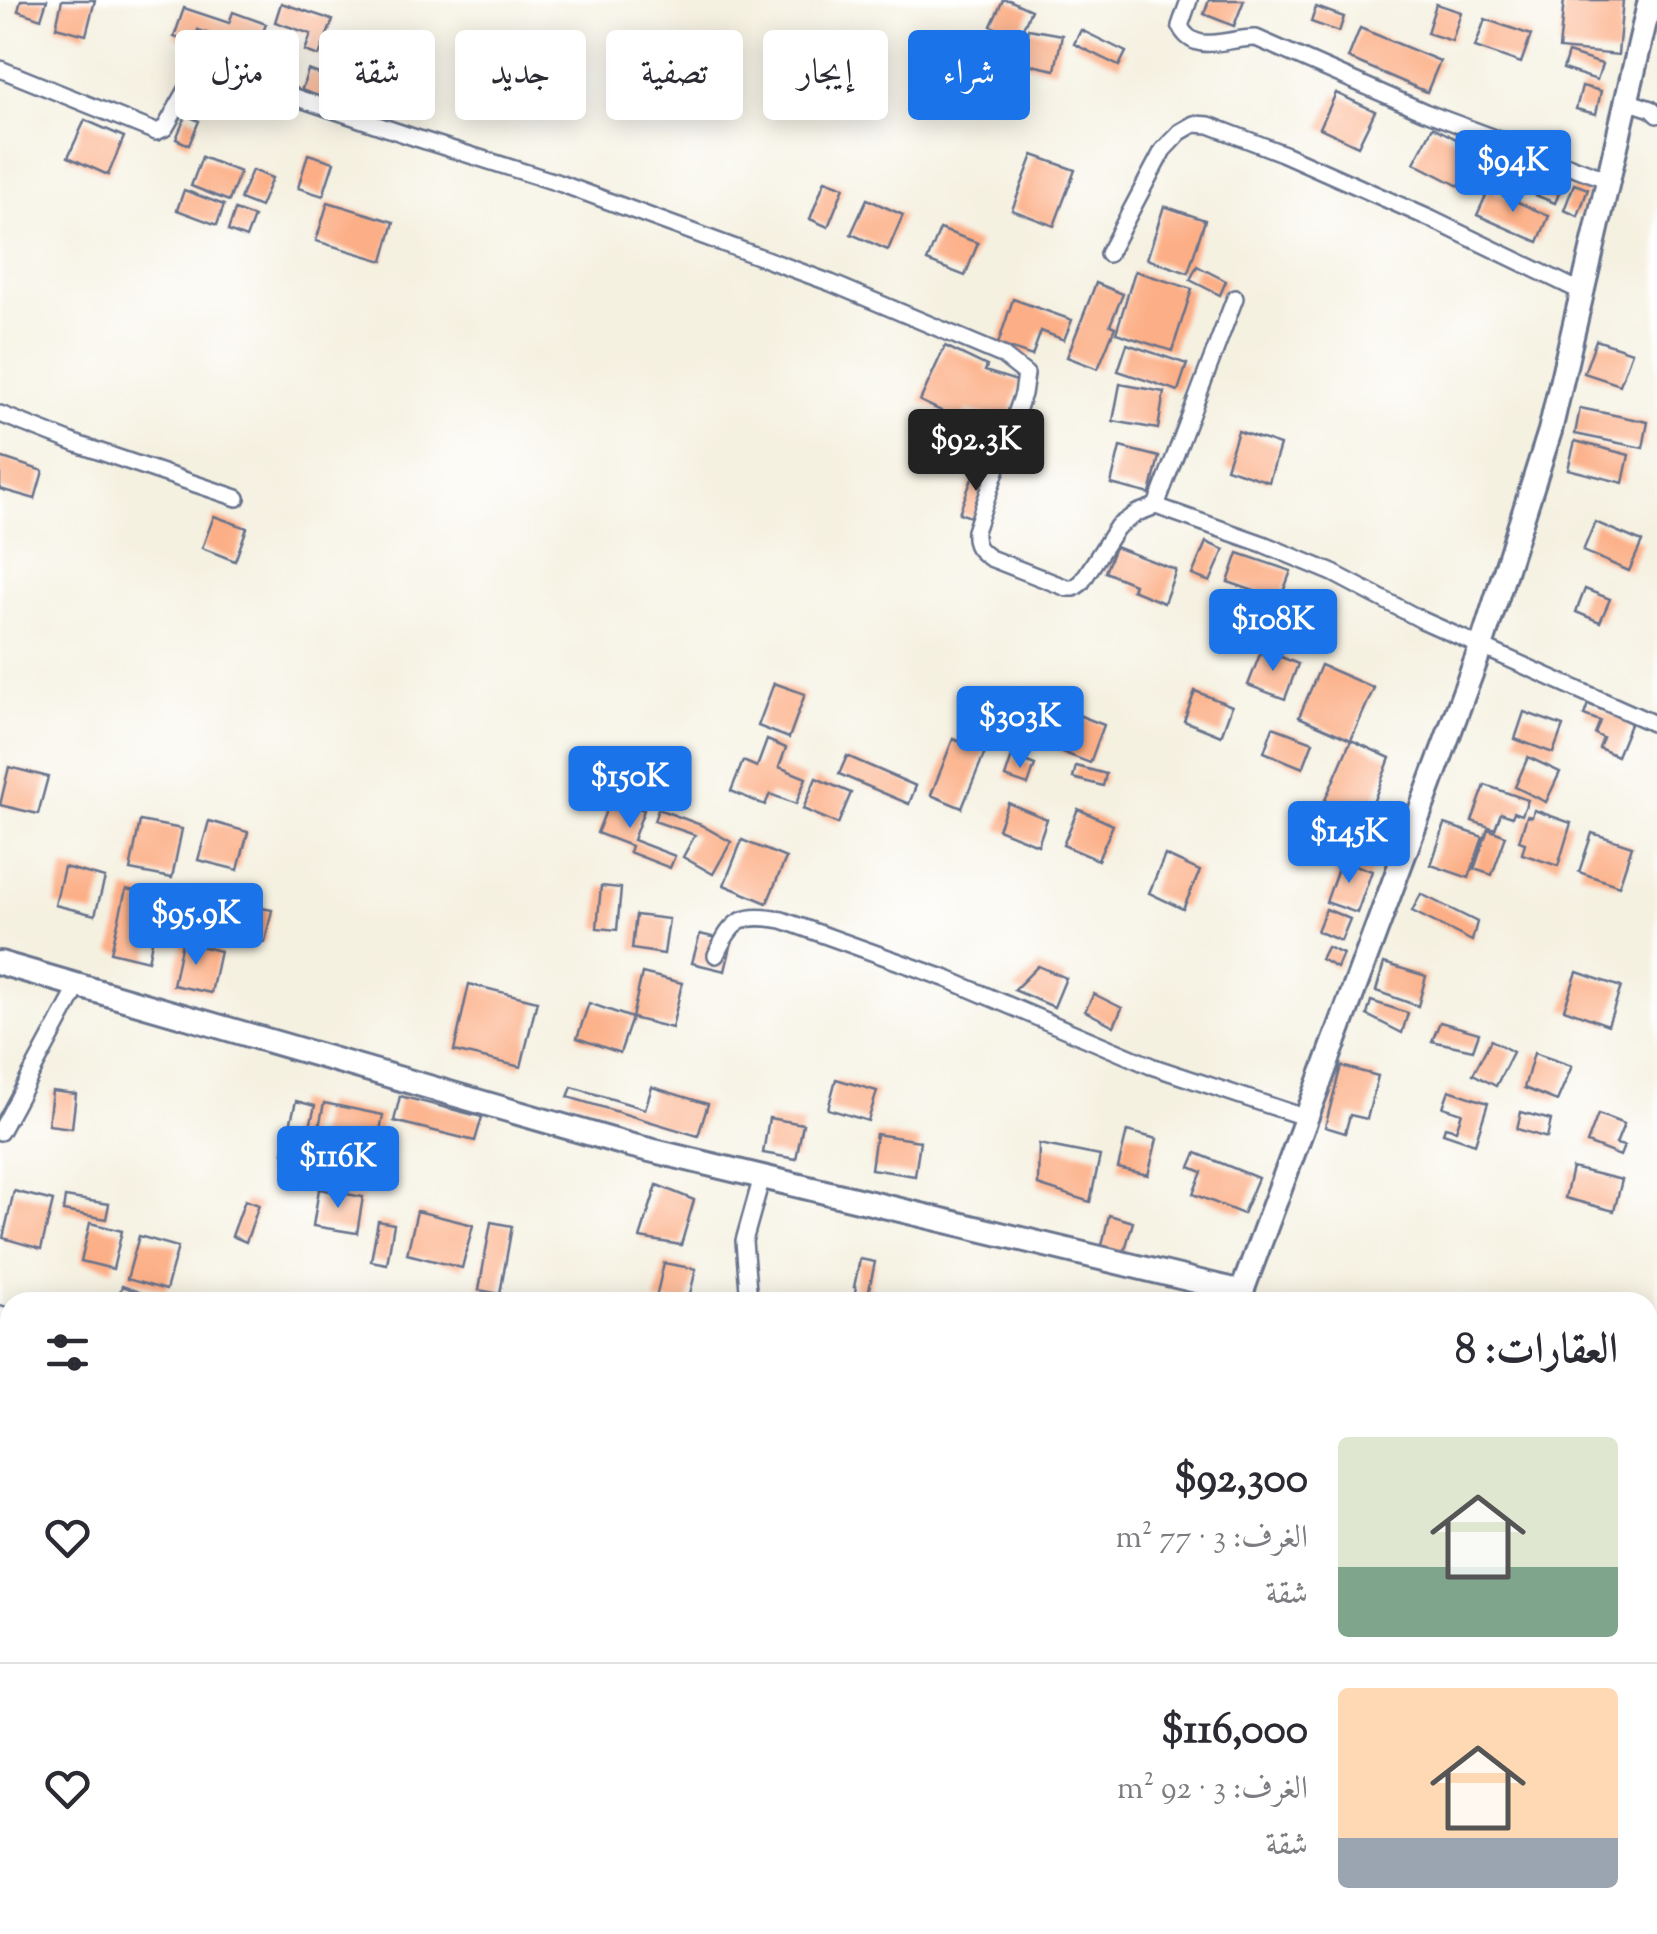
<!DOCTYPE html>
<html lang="ar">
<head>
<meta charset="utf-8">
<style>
	:root { --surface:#fff; --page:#f2f2f3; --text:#2b2b33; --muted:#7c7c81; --line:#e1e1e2; --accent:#1a73e8 }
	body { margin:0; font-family:"Sorts Mill Goudy",Amiri,serif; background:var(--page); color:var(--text); direction:rtl; height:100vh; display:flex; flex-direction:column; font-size:38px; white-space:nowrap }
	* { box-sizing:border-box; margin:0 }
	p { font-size:32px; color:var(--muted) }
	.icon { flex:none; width:55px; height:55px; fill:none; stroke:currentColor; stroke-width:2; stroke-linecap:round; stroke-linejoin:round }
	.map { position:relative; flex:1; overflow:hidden; direction:ltr }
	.drawer { position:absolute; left:0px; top:1292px; width:1658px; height:642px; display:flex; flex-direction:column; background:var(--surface); border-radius:30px 30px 0 0; box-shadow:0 5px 25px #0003; direction:rtl }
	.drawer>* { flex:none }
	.banner { position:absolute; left:30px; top:30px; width:1000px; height:90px; direction:rtl; display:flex; gap:20px }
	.price { position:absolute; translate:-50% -85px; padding:0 22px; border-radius:10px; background:var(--accent); color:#fff; font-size:32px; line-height:65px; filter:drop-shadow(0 2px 5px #0008) }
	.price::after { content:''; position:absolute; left:50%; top:60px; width:30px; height:22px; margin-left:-15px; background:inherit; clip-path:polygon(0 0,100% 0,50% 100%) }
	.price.selected { background:#222; color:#fff }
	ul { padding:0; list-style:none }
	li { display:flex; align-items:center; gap:30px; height:250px; padding:0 40px }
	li+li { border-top:2px solid var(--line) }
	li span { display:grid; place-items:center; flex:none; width:280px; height:200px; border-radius:10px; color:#555 }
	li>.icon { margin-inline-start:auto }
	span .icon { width:120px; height:120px; fill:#fffc; stroke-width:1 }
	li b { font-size:42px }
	h2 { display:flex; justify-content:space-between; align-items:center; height:120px; padding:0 40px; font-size:42px }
	.pill { padding:0 35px; border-radius:10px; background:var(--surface); box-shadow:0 5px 25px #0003; font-size:35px; line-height:90px }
	.pill.selected { background:var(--accent); color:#fff }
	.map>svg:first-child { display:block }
	.building { fill:#fcaf86 }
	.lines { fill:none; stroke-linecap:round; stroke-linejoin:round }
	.street-casing { stroke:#67738c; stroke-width:20 }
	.secondary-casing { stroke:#67738c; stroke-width:28 }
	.street { stroke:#fff; stroke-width:15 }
	.secondary { stroke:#fff; stroke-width:22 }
</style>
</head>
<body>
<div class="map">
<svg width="1657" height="1934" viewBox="0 0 1657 1934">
	<rect width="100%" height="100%" fill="#fff"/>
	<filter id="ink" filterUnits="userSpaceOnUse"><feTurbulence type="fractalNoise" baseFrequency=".01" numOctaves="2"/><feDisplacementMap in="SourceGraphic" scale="20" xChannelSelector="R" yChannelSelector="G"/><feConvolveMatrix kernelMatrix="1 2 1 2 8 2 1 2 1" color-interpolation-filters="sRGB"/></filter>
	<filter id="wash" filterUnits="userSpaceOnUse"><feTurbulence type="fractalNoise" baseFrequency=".0048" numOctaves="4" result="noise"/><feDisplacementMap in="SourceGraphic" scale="40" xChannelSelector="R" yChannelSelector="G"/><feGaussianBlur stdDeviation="2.25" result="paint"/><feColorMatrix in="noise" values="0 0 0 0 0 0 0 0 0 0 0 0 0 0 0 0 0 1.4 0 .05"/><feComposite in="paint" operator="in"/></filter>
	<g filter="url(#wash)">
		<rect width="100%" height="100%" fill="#f5f1e1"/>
		<g id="blocks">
			<g class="building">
				<polygon points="21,0 47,0 41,19 18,11"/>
				<polygon points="62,0 95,0 86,35 56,27"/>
				<polygon points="1003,0 1009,0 1031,10 1018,39 991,26"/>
				<polygon points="1209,0 1244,0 1234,26 1204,14"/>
				<polygon points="1564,0 1623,0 1618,55 1559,49"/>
				<polygon points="281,3 333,20 319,56 305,51 311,34 275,22"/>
				<polygon points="1436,4 1461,12 1452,41 1427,33"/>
				<polygon points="1316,7 1344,17 1339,32 1311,22"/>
				<polygon points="184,8 229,23 233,12 266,24 254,56 221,43 223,39 198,30 194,44 174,37"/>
				<polygon points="1485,19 1531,35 1521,63 1475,47"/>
				<polygon points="1360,28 1440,61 1427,92 1348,58"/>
				<polygon points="1028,29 1062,35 1055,70 1022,63"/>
				<polygon points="1081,30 1126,52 1119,66 1074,44"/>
				<polygon points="1568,53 1602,64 1597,80 1563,69"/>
				<polygon points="308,70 342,82 334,103 301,92"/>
				<polygon points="1582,86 1601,91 1596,114 1576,109"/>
				<polygon points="1336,93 1375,111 1358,146 1320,128"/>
				<polygon points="186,115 199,121 189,145 176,139"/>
				<polygon points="85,120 124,137 108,175 68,157"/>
				<polygon points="1433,127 1481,152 1463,188 1414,163"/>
				<polygon points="1512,153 1566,176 1555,203 1501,181"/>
				<polygon points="308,154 334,162 323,196 298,188"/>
				<polygon points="1033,155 1075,170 1054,226 1012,210"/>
				<polygon points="202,157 240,172 229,201 191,186"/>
				<polygon points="252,170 272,178 260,207 240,199"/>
				<polygon points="825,180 844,187 828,227 810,219"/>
				<polygon points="1574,184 1588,189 1578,216 1564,210"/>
				<polygon points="1489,189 1549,216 1538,242 1477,215"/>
				<polygon points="184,190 224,205 217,225 177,210"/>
				<polygon points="867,199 903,215 888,250 851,234"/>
				<polygon points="328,202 394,222 383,261 316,241"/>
				<polygon points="1164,206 1205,220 1188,273 1147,259"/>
				<polygon points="235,210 254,217 246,238 228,231"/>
				<polygon points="940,229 978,243 965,276 927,261"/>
				<polygon points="1197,266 1226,281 1220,295 1190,280"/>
				<polygon points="1135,271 1192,289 1172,351 1116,333"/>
				<polygon points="1096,283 1123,294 1110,325 1115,327 1098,369 1067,357"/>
				<polygon points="1013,299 1072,320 1064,340 1041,331 1032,356 998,344"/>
				<polygon points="1596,340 1632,352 1620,385 1584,373"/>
				<polygon points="1127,344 1187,364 1178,391 1118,371"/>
				<polygon points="945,346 987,366 985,371 1020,382 1008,422 967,410 962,421 920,401"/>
				<polygon points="1120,384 1164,392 1158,429 1113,421"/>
				<polygon points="1580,408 1648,422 1643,448 1575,434"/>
				<polygon points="1238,431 1280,445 1269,482 1226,468"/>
				<polygon points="926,438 952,448 943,470 917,459"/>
				<polygon points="1575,441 1629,455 1623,483 1568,469"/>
				<polygon points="1120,447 1159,457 1150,494 1111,484"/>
				<polygon points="0,457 43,471 35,499 0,489"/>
				<polygon points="976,468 992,474 976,519 959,513"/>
				<polygon points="214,516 247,528 235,561 202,548"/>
				<polygon points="1595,522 1642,542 1629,571 1583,551"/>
				<polygon points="1206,542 1224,550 1210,582 1192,575"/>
				<polygon points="1115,547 1176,570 1164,603 1132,590 1134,584 1105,572"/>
				<polygon points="1238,553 1291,571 1280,600 1228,582"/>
				<polygon points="1585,589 1610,599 1600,622 1576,612"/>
				<polygon points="1262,649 1298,664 1285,699 1248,685"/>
				<polygon points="1321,665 1374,688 1351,740 1390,758 1367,819 1322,807 1351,740 1299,717"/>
				<polygon points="774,683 805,694 789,738 758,726"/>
				<polygon points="1195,691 1232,706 1221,736 1184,721"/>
				<polygon points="1588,704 1631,722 1617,756 1599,748 1603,738 1595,734 1600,721 1584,715"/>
				<polygon points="1524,712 1563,726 1553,753 1515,739"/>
				<polygon points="1073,713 1104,725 1090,763 1059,751"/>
				<polygon points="1273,727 1313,742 1303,768 1264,752"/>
				<polygon points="953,739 985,752 962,808 931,795"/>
				<polygon points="767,740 786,748 779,767 806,778 796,804 770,794 765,805 731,791 743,761 757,767"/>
				<polygon points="847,756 916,786 909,804 839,774"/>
				<polygon points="1012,756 1035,765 1028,785 1005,777"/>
				<polygon points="1528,757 1560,772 1546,802 1515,787"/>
				<polygon points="1076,766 1106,774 1103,786 1073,778"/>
				<polygon points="9,767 48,777 38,814 0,805"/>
				<polygon points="816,778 851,793 838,824 803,809"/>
				<polygon points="1485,785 1528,800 1522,815 1514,812 1512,817 1501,813 1495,829 1472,821"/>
				<polygon points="611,798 644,810 633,840 675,856 670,868 629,852 631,846 597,833"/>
				<polygon points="1008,803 1047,819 1038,845 998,829"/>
				<polygon points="658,809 701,825 731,842 713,874 683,857 695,835 654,821"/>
				<polygon points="1078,809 1113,825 1098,860 1063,845"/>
				<polygon points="1534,810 1571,823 1558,866 1522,854 1525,843 1519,841 1527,816 1532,817"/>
				<polygon points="140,821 182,829 172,878 130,870"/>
				<polygon points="209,821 248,832 238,870 198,860"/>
				<polygon points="1445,824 1483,837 1469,878 1431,865"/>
				<polygon points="1488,829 1506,836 1492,875 1474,869"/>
				<polygon points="1592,833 1632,846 1619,886 1579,872"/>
				<polygon points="742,840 786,858 767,903 724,885"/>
				<polygon points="1165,855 1200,871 1183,909 1149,893"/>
				<polygon points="1341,860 1372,871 1357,913 1326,902"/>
				<polygon points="64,867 105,878 95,915 55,905"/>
				<polygon points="601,886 621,888 617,930 597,928"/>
				<polygon points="126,889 161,897 148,961 111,952"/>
				<polygon points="1421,894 1477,922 1472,941 1412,911"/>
				<polygon points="242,904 272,910 265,942 235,936"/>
				<polygon points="1326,909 1350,919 1341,941 1317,931"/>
				<polygon points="636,915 669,919 664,954 632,949"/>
				<polygon points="700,934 732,942 725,971 692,963"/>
				<polygon points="182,942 220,951 211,993 173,985"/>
				<polygon points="1327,947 1343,954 1337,968 1321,959"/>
				<polygon points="1384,963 1426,976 1418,1006 1376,991"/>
				<polygon points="1038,966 1066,978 1054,1007 1014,990"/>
				<polygon points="1577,972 1621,987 1608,1025 1564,1009"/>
				<polygon points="642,973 682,983 672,1028 632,1018 620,1053 577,1038 589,1003 632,1018"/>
				<polygon points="469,984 537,1001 521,1067 454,1051"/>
				<polygon points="1094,994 1122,1008 1114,1026 1085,1011"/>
				<polygon points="1371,1001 1408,1013 1402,1033 1367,1015"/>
				<polygon points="1440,1022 1479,1033 1473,1050 1432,1041"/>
				<polygon points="1491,1040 1513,1052 1496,1086 1473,1074"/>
				<polygon points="1534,1053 1572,1066 1557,1101 1524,1088"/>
				<polygon points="1341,1066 1378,1076 1367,1119 1350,1115 1345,1133 1325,1127"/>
				<polygon points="836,1079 877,1091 868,1121 828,1109"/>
				<polygon points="572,1087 645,1109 652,1087 708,1104 698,1136 568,1097"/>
				<polygon points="1449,1090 1488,1103 1475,1144 1443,1133 1445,1127 1456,1130 1462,1113 1443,1107"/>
				<polygon points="52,1091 76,1094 72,1128 48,1125"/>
				<polygon points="400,1096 482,1117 475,1141 394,1121"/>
				<polygon points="296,1101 315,1106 302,1158 283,1153"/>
				<polygon points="324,1103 383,1115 373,1168 313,1156"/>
				<polygon points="1521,1112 1551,1120 1547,1138 1517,1129"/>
				<polygon points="1598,1114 1624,1124 1616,1144 1624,1146 1620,1156 1587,1143"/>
				<polygon points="769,1118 803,1124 796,1159 763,1153"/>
				<polygon points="1127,1131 1157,1139 1148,1175 1118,1168"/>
				<polygon points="876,1134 920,1141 915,1176 871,1169"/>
				<polygon points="1039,1144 1100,1156 1090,1202 1038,1185"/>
				<polygon points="1196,1153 1258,1178 1243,1214 1193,1194 1202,1172 1190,1167"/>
				<polygon points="1572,1168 1622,1180 1614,1211 1565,1198"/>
				<polygon points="657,1185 694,1200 681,1245 640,1238"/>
				<polygon points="319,1189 363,1197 357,1233 313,1226"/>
				<polygon points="14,1191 53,1201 41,1249 3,1238"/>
				<polygon points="65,1197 109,1204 106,1219 63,1211"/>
				<polygon points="245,1200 259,1205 246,1242 232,1236"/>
				<polygon points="417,1211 473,1225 462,1268 407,1254"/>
				<polygon points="1109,1215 1133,1222 1124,1253 1101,1250"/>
				<polygon points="378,1221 394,1224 387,1264 371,1261"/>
				<polygon points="491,1222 512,1226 500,1294 479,1290"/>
				<polygon points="90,1223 122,1231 113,1269 81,1261"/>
				<polygon points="139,1236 178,1247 166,1290 127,1279"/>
				<polygon points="860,1259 875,1262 869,1290 875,1291 874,1298 884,1302 853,1302 856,1287 854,1287"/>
				<polygon points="664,1263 696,1269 688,1302 655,1302"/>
				<polygon points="122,1286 159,1299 158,1302 116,1302"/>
				<polygon points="0,1322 10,1324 10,1347 4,1373 0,1372"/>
				<polygon points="6,1470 10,1471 10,1509 0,1507"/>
				<polygon points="1595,1925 1642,1925 1638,1934 1610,1934 1594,1928"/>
			</g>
		</g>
	</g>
	<g filter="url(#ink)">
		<use href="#blocks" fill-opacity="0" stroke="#67738c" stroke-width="2.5"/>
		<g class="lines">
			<g class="street-casing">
				<g id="street">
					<path d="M 1189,0 L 1180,26 C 1195,57 1228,37 1256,38 L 1425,112 L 1608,180"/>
					<path d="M 0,69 L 156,132 L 165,128 L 189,86 L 197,78 L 208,73 L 241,79 L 416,138 L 562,184 L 831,283 L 1002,355 L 1026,374 L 1023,394 L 975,531 C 974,545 978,550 990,558 L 1067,588 L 1074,588 L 1081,583 L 1117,527 L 1137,513 L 1156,506 L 1263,544 L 1333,573 L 1422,620 L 1657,725"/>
					<polyline points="1627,101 1651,109 1657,115"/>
					<polyline points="1108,254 1163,150 1180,132 1194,124 1209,125 1282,153 1431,219 1582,292"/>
					<polyline points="0,414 77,444 237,498"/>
					<polyline points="1156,506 1235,298"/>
					<path d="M 716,955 C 733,917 743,914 782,920 L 947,979 L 1151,1066 L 1307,1118"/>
					<polyline points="0,1132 79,985"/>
					<polyline points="749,1302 744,1241 762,1177"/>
					<polyline points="0,1314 10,1317"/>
					<polyline points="0,1614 10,1617"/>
					<polyline points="200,1925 201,1934"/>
				</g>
			</g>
			<g class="secondary-casing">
				<g id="secondary">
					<polyline points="0,963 629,1145 1242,1292"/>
					<polyline points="1238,1302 1481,647 1550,431 1650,0"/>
					<polyline points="775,1934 787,1925"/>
				</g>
			</g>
			<use href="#street" class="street"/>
			<use href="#secondary" class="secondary"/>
		</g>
	</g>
</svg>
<b class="price" style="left:1513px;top:215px">$94K</b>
<b class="price selected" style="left:976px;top:494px">$92.3K</b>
<b class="price" style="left:1273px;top:674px">$108K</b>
<b class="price" style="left:1020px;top:771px">$303K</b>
<b class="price" style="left:630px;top:831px">$150K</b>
<b class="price" style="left:1349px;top:886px">$145K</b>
<b class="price" style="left:196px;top:968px">$95.9K</b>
<b class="price" style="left:338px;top:1211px">$116K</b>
<div class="banner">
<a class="pill selected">شراء</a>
<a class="pill">إيجار</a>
<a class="pill">تصفية</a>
<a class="pill">جديد</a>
<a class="pill">شقة</a>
<a class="pill">منزل</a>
</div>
<section class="drawer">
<h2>العقارات: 8<svg class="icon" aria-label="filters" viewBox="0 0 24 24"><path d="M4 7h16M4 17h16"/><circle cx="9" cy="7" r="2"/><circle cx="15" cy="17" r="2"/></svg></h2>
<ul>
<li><span style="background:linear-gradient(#dfe7d0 65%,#7fa58c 0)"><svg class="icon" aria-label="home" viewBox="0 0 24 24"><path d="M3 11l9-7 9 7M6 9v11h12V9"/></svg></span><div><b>$92,300</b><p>الغرف: 3 · 77 m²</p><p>شقة</p></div><svg class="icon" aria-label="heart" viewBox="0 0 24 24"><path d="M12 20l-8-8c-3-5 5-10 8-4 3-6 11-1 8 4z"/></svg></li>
<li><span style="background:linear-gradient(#ffd9b3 75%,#9aa5b1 0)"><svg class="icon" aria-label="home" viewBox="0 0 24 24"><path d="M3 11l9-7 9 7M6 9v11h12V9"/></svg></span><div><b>$116,000</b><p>الغرف: 3 · 92 m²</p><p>شقة</p></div><svg class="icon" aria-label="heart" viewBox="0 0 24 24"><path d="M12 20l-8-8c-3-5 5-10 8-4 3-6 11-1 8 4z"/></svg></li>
</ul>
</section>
</div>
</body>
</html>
